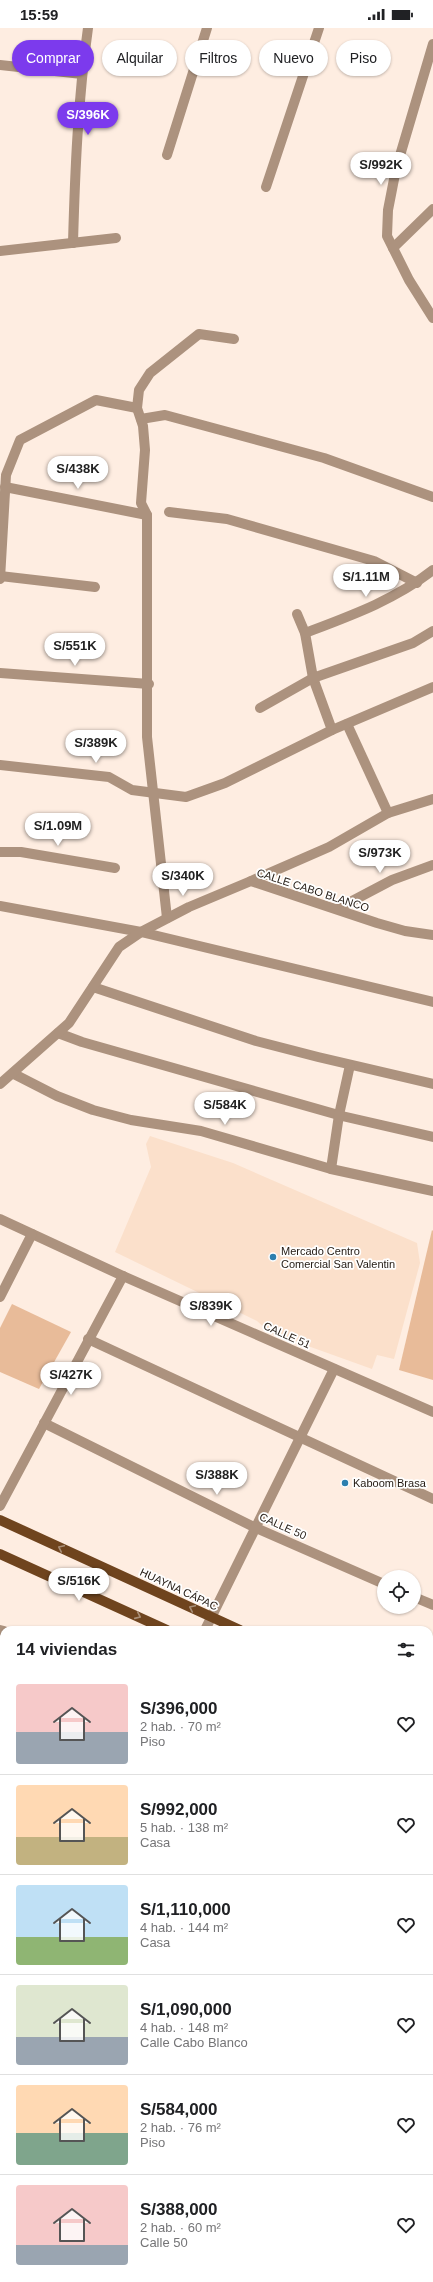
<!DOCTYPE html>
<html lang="es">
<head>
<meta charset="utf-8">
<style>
	:root { --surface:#fff; --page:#f6f6f6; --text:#202124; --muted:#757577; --line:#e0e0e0; --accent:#7c3aed }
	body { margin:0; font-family:Arial,sans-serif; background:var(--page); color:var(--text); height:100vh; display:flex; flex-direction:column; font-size:15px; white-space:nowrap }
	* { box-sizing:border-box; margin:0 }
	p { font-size:13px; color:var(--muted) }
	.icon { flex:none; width:22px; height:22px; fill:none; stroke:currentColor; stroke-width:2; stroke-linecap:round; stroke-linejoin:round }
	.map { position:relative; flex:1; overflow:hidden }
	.side { position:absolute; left:0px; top:1598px; width:433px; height:656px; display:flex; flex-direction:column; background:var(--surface); border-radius:12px 12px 0 0; box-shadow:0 1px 3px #0004 }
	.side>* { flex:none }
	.hud { position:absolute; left:12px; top:12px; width:409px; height:36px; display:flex; gap:8px }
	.buttons { position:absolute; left:377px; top:1542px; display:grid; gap:8px }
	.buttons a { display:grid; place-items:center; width:44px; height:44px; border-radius:50%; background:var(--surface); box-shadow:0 1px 3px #0004; font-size:20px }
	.price { position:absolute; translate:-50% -34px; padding:0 9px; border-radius:14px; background:#fff; color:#222; font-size:13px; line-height:26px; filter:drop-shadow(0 1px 2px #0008) }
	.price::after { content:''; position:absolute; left:50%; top:24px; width:12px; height:9px; margin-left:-6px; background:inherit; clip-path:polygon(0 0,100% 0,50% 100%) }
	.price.on { background:var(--accent); color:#fff }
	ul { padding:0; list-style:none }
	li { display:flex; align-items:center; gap:12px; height:100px; padding:0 16px }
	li+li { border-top:1px solid var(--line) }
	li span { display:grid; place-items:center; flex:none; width:112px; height:80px; border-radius:4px; color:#555 }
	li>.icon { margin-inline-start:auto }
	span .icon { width:48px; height:48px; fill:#fffc; stroke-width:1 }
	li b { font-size:17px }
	h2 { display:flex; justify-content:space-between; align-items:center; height:48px; padding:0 16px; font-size:17px }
	.tag { padding:0 14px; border-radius:18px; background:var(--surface); box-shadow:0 1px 3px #0004; font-size:14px; line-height:36px }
	.tag.on { background:var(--accent); color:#fff }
	.status { display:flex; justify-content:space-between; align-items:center; height:28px; padding:0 20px; background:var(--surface); direction:ltr }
	.status svg { height:11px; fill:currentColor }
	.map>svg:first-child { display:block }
	.built { fill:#fbe0cb }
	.green { fill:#e8bb99 }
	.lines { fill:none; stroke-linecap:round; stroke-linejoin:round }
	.minor { stroke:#ac927e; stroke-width:10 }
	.major { stroke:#6f441e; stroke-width:10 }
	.oneway { stroke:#a98f78 }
	.poi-dot { fill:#2c7faf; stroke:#fff; stroke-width:1.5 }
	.labels { text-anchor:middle; stroke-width:3.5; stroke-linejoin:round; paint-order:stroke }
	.street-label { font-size:11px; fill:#231a13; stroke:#fff }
	.poi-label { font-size:11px; fill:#231a13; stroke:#fff; text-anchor:start }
</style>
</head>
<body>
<div class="status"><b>15:59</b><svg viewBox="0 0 49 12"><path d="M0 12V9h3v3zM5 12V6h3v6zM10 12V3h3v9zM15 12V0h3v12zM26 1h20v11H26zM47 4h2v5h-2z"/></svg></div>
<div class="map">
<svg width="433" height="2254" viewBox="0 0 433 2254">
	<rect width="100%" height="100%" fill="#feede1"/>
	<polygon class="built" points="150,1108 233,1135 417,1215 420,1235 394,1331 377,1327 372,1341 269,1304 257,1293 115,1224 151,1139 146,1116"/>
	<g class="green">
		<polygon points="432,1202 433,1203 433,1352 399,1342"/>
		<polygon points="12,1276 71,1304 39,1361 0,1344 0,1300"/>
	</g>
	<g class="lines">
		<g class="minor">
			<polyline points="433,16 396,141 388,182 387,208 409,252 433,290"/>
			<polyline points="0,37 82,46"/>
			<polyline points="167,127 207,0"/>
			<polyline points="266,159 319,0"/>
			<path d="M 73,215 C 75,143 78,71 88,0"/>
			<polyline points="393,220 433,181"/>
			<polyline points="0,223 116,210"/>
			<polyline points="141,391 165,387 324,430 433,469"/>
			<polyline points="5,459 147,487"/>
			<polyline points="169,484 227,491 374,533 417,555"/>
			<polyline points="0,548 95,559"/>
			<polyline points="0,551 6,447 20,412 96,372 137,380"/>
			<polyline points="297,586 305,605 313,650 332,702"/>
			<path d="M 305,605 C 350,588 395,572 433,542"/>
			<polyline points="0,645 149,656"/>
			<polyline points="260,680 313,650 413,615 433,603"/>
			<polyline points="347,696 388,785"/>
			<polyline points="0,737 109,749 132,762 186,769 225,755 332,702 433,659"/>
			<polyline points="0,824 21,824 115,840"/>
			<polyline points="251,853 329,819 388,785 433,771"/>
			<polyline points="0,878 141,904 433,974"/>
			<polyline points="337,881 392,852 433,837"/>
			<polyline points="167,890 147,709 147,487 141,475 145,422 143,398 137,380 139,362 150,345 199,306 234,311"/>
			<polyline points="93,959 256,1013 318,1029 433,1056"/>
			<polyline points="58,1005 82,1014 342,1088 433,1109"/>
			<polyline points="14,1046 57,1068 93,1082 131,1092 201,1103 331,1141 433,1163"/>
			<polyline points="0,1056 69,995 119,919 141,904 189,879 251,853 377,895 405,903 433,907"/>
			<polyline points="331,1141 339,1087 350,1037"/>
			<polyline points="0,1191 123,1248 433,1384"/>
			<polyline points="0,1269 32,1206"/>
			<polyline points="88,1311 433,1471"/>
			<polyline points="44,1395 256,1500 384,1556"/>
			<polyline points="0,1478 123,1248"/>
			<polyline points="414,1569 433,1577"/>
			<polyline points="0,1602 4,1603"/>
			<polyline points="205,1602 334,1341"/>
			<polyline points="429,1680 433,1671"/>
			<polyline points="0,1705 4,1707"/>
			<polyline points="429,1866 433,1868"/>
			<polyline points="429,2006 433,2007"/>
			<polyline points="0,2038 4,2040"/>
			<polyline points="0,2066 4,2057"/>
			<polyline points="429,2142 433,2144"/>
			<polyline points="0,2148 4,2150"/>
			<polyline points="213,2250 222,2254"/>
			<polyline points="348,2250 356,2254"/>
			<polyline points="154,2254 156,2250"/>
		</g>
		<g class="major">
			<polyline points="0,1492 240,1602"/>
			<polyline points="0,1526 167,1602"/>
			<polyline points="429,1687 433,1689"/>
			<polyline points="429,1720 433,1722"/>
		</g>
	</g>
	<defs><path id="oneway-chevron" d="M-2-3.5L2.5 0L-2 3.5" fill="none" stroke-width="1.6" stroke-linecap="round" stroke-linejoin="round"/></defs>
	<g class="oneway">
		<use href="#oneway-chevron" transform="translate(61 1520) rotate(-155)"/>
		<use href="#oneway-chevron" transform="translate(192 1580) rotate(-155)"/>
		<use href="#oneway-chevron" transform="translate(138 1588) rotate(24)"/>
	</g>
	<g class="poi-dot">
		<circle cx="273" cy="1229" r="4"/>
		<circle cx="345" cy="1455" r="4"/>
	</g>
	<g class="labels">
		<g class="street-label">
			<text transform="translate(313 862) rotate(18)" y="4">CALLE CABO BLANCO</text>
			<text transform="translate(287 1307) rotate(24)" y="4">CALLE 51</text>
			<text transform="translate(283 1498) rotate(24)" y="4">CALLE 50</text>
			<text transform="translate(179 1561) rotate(25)" y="4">HUAYNA CÁPAC</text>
		</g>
		<g class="poi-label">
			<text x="281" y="1227">Mercado Centro<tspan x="281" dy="13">Comercial San Valentin</tspan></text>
			<text x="353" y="1459">Kaboom Brasa</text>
		</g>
	</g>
</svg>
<div class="buttons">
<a><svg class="icon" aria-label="locate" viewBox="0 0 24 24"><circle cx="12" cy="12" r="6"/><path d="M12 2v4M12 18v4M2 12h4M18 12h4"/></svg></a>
</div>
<b class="price on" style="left:88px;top:108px">S/396K</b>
<b class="price" style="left:381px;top:158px">S/992K</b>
<b class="price" style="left:78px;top:462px">S/438K</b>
<b class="price" style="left:366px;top:570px">S/1.11M</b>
<b class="price" style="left:75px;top:639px">S/551K</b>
<b class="price" style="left:96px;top:736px">S/389K</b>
<b class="price" style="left:58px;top:819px">S/1.09M</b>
<b class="price" style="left:380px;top:846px">S/973K</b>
<b class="price" style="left:183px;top:869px">S/340K</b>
<b class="price" style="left:225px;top:1098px">S/584K</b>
<b class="price" style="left:211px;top:1299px">S/839K</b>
<b class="price" style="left:71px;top:1368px">S/427K</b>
<b class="price" style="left:217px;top:1468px">S/388K</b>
<b class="price" style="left:79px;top:1574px">S/516K</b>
<div class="hud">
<a class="tag on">Comprar</a>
<a class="tag">Alquilar</a>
<a class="tag">Filtros</a>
<a class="tag">Nuevo</a>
<a class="tag">Piso</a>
</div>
<section class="side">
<h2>14 viviendas<svg class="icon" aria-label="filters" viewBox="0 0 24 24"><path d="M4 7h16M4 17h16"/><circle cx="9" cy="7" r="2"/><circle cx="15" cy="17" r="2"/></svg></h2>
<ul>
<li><span style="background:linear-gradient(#f6c9c9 60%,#9aa5b1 0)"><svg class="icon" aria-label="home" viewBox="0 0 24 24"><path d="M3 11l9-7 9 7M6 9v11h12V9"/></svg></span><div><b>S/396,000</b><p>2 hab. · 70 m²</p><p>Piso</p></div><svg class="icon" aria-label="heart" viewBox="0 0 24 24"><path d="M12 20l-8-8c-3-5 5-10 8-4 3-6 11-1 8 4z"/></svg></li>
<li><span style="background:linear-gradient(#ffd9b3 65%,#c2b280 0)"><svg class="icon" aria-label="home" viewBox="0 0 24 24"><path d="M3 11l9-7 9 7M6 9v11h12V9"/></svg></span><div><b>S/992,000</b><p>5 hab. · 138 m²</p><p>Casa</p></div><svg class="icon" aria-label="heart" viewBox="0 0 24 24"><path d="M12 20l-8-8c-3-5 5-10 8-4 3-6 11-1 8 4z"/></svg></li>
<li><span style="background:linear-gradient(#bfe0f5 65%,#8fb573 0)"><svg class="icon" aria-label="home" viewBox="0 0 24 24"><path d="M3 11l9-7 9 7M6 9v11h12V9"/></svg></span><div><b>S/1,110,000</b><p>4 hab. · 144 m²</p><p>Casa</p></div><svg class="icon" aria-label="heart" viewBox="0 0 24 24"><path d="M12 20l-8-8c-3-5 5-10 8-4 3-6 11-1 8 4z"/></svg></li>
<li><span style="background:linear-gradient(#dfe7d0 65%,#9aa5b1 0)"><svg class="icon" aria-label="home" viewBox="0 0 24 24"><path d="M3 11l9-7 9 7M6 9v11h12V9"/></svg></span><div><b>S/1,090,000</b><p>4 hab. · 148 m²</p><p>Calle Cabo Blanco</p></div><svg class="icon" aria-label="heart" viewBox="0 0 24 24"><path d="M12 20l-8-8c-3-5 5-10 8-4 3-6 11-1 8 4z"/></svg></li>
<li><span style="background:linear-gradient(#ffd9b3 60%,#7fa58c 0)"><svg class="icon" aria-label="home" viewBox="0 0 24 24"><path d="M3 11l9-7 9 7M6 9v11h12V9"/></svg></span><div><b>S/584,000</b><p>2 hab. · 76 m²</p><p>Piso</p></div><svg class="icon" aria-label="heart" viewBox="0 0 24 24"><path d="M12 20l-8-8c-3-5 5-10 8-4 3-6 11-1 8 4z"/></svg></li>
<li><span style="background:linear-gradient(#f6c9c9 75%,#9aa5b1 0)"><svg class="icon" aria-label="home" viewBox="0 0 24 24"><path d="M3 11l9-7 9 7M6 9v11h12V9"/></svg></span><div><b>S/388,000</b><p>2 hab. · 60 m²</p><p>Calle 50</p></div><svg class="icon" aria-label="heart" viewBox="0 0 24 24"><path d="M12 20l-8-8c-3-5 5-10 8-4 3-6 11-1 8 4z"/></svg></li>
</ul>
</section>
</div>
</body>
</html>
